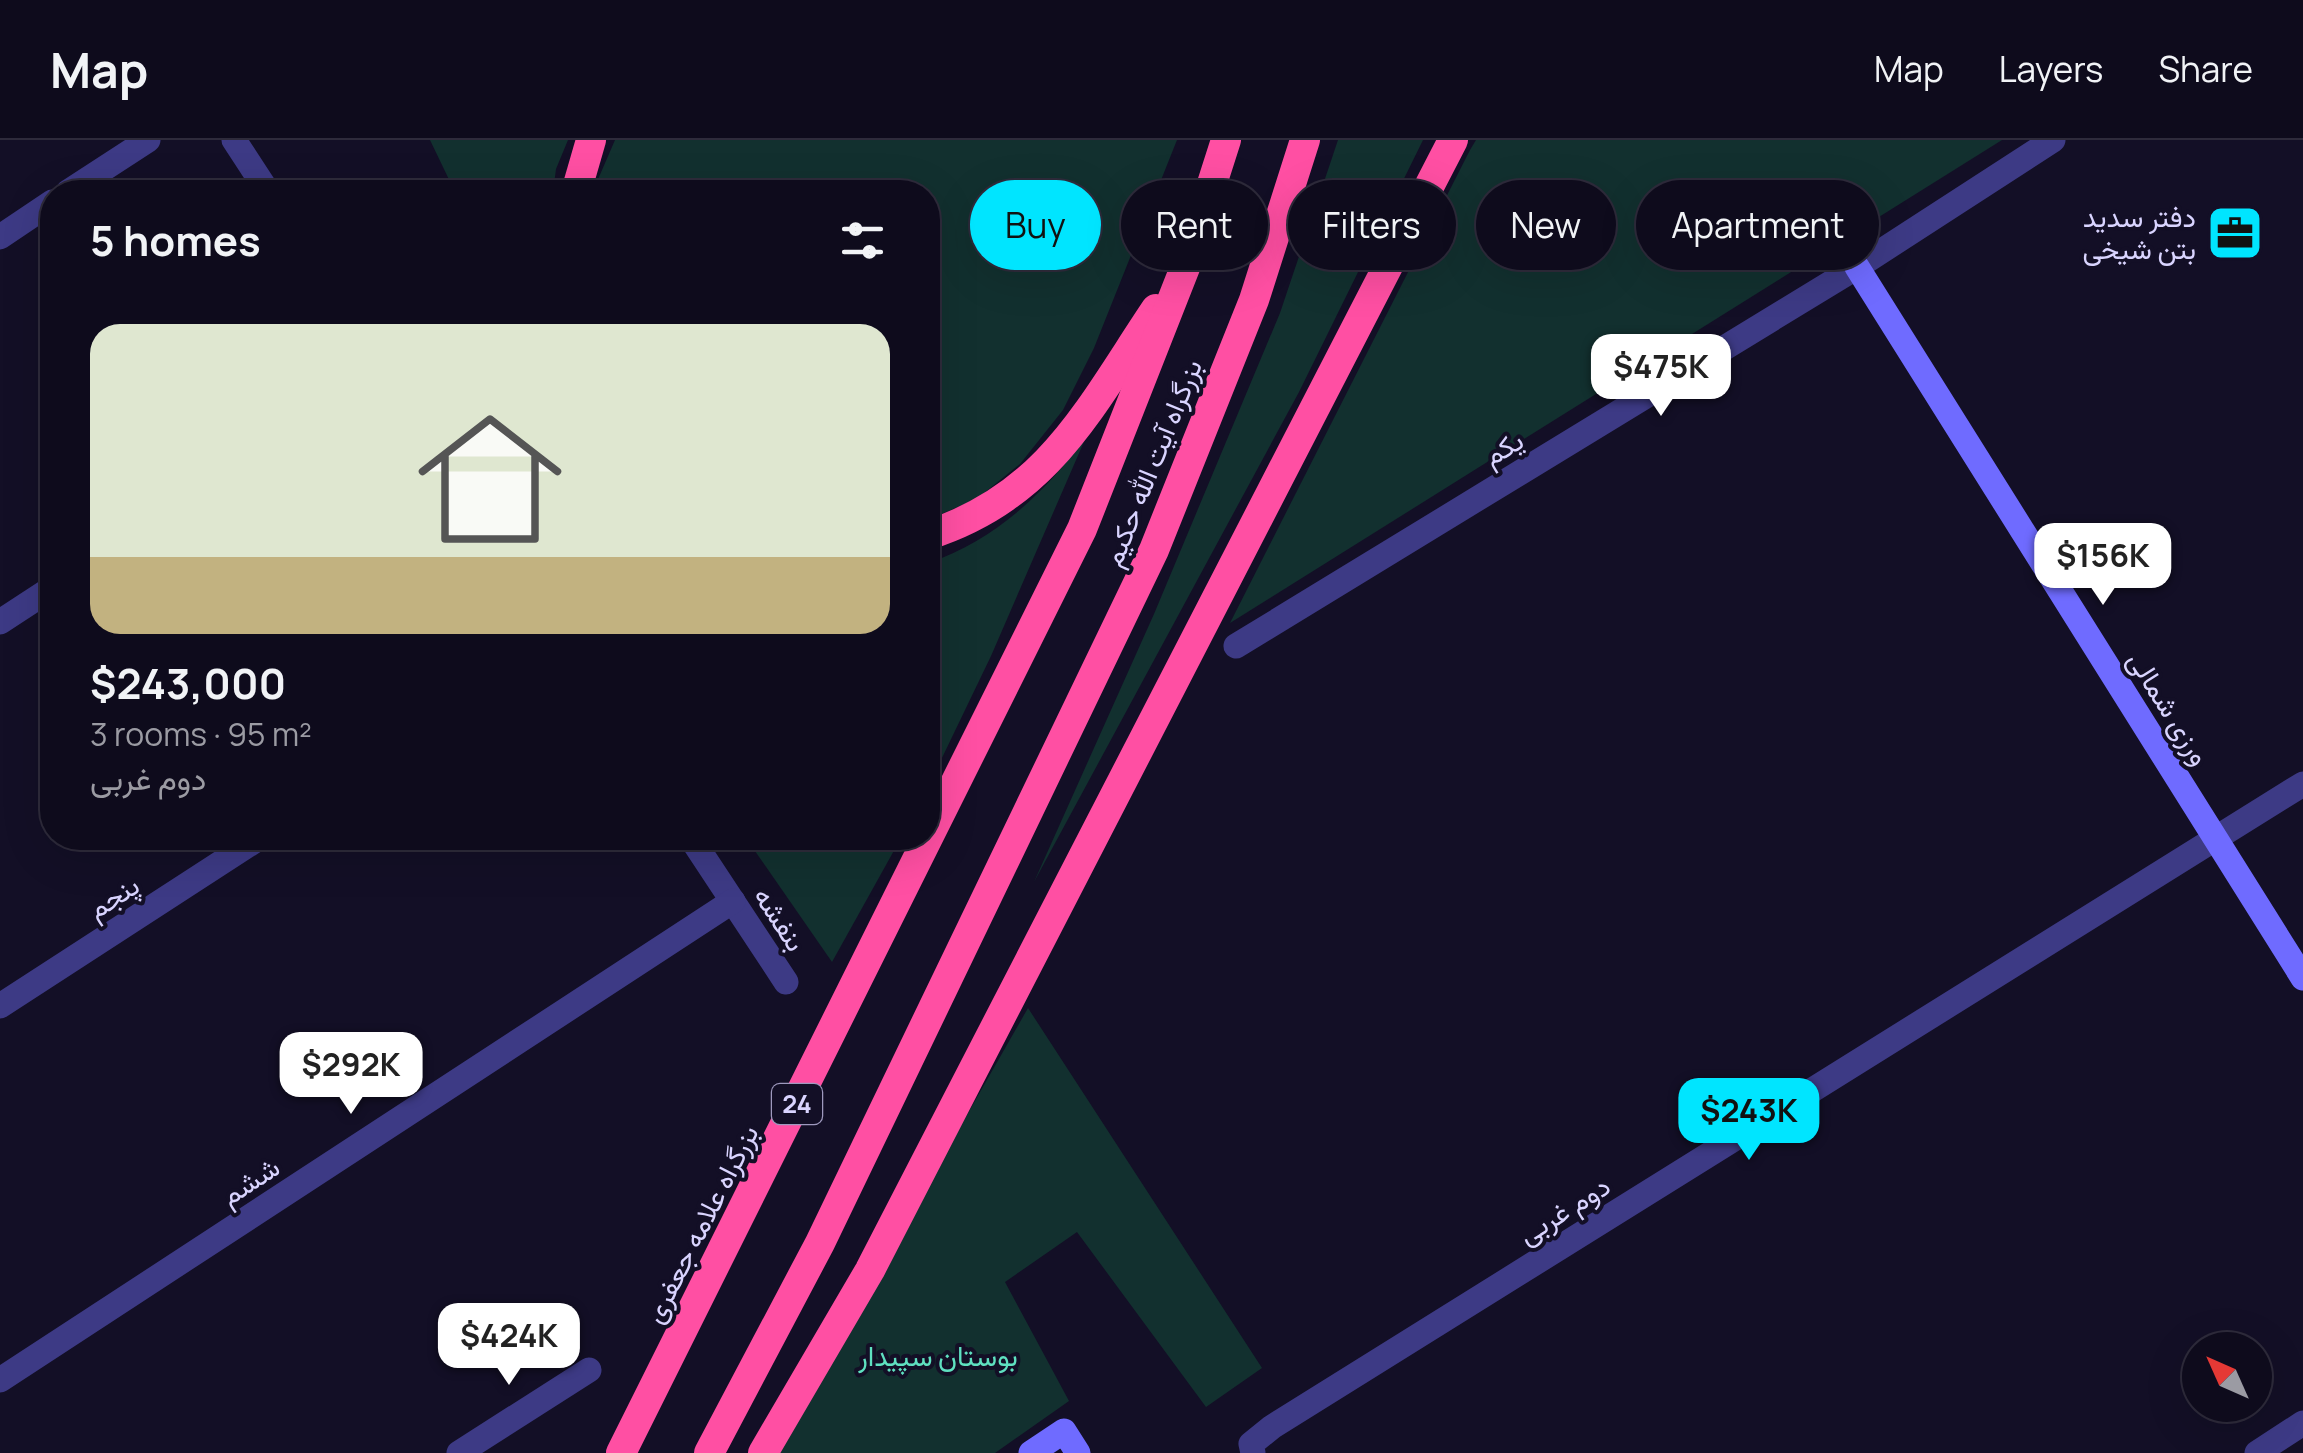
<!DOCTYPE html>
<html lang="en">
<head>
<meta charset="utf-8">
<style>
	:root { --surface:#0e0b1c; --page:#1c1929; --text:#f1f3f6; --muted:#9b9ba3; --line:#2e2b3b; --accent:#00e5ff }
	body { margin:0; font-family:Manrope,Vazirmatn,sans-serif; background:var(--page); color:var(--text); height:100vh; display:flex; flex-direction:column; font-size:38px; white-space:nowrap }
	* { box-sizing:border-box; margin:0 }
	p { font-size:32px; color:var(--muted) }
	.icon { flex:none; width:55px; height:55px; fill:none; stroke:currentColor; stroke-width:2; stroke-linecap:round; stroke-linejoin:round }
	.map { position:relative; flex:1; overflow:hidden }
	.side { position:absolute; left:40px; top:40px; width:900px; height:670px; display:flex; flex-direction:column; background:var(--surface); border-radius:40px; box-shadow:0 10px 40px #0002,0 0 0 2px var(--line) }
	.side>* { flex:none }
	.hud { position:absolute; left:970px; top:40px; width:950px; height:90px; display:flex; gap:20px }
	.needle { width:65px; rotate:315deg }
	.fabs { position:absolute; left:2182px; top:1192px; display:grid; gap:20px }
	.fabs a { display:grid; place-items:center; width:90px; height:90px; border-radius:50%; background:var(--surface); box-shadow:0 10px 40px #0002,0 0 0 2px var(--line); font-size:50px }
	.price { position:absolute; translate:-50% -85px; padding:0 22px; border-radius:20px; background:#fff; color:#222; font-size:32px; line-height:65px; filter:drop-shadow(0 2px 5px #0008) }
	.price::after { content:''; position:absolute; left:50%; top:60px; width:30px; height:22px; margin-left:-15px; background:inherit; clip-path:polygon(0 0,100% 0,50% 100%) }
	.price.selected { background:var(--accent); color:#111 }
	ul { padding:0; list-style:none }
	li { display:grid; align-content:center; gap:20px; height:530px; padding:0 50px }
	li+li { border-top:2px solid var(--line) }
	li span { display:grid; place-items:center; height:310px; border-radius:30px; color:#555 }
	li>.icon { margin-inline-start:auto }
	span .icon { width:180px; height:180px; fill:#fffc; stroke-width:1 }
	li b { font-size:42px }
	h2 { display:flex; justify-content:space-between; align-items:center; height:120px; padding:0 50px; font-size:42px }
	.chip { padding:0 35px; border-radius:45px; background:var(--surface); box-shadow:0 10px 40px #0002,0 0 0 2px var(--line); font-size:35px; line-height:90px }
	.chip.selected { background:var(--accent); color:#111 }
	header { display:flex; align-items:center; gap:60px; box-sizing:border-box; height:140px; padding:0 50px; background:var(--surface); border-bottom:2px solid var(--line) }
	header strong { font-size:48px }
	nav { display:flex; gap:55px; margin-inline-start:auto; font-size:35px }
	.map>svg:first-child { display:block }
	.green { fill:#12302f }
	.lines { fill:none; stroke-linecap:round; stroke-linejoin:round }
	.street { stroke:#3d3a85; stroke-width:25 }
	.secondary { stroke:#6f6bff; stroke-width:25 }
	.highway { stroke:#ff4fa3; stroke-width:30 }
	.labels { text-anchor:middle; stroke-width:8; stroke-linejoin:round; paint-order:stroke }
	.shield { fill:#130f26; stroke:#9e99be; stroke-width:2.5 }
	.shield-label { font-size:25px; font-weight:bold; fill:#d9d4ff }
	.poi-label { font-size:28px; fill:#d9d4ff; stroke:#130f26; text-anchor:end }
	.street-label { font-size:28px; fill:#d9d4ff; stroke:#130f26 }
	.park-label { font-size:28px; fill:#5fe0c0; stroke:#130f26 }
</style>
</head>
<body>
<header>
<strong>Map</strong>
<nav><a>Map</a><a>Layers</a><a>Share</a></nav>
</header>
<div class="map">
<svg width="2303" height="1313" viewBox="0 0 2303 1313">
	<rect width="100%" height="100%" fill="#130f26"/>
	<g class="green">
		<polygon points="430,0 568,0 556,29 553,52 455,52"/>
		<polygon points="615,0 1177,0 1094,208 1063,270 1020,324 978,358 928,380 928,52 597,52 599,37"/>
		<polygon points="1338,0 1423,0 1299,252 1034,742 1154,474 1280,173"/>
		<polygon points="1476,0 2002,0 1230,483 1470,10"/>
		<path d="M 1086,297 L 991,516 L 928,647 L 928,423 C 995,400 1044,354 1086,297 Z"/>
		<polygon points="746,698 901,698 832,822"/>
		<polygon points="1028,868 1262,1228 1206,1267 1077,1092 1005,1142 1069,1261 995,1313 774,1313"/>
	</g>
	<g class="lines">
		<g class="street">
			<polyline points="234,0 268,52"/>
			<polyline points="68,52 148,0"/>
			<polyline points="0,97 52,62"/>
			<polyline points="0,482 52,448"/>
			<polyline points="1236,506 1857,127 2053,0"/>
			<polyline points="691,698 786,842"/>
			<polyline points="0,866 259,698"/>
			<polyline points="0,1240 733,761"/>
			<polyline points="459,1313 589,1230"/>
			<polyline points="1253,1313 1251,1304 1272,1287 2303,644"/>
			<polyline points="2257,1313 2303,1283"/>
		</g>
		<g class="secondary">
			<polyline points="1857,127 2303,838"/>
			<polyline points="1031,1313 1064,1291 1078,1313"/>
		</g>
		<g class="highway">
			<polyline points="576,52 591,0"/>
			<path d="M 928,395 C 1048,357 1090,267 1156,169"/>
			<polyline points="621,1313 1082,389 1186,125 1226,0"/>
			<polyline points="709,1313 820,1103 1154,410 1254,160 1305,0"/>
			<polyline points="763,1313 870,1130 1453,0"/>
		</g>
	</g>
	<defs>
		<g id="office-square" transform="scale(2.875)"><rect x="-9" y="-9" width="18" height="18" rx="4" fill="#00e5ff" stroke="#130f26"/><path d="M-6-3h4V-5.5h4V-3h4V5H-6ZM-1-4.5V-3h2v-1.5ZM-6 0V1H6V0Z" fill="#111"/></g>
	</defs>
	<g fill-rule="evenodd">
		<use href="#office-square" x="2235" y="93"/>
	</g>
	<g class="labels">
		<rect class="shield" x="772" y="944" width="50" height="40" rx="8"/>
		<g class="shield-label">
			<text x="797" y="973">24</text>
		</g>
		<g class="poi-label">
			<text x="2196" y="87">دفتر سدید<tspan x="2196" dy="32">بتن شیخی</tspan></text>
		</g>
		<g class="street-label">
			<text transform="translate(1503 308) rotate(-31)" y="10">یکم</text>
			<text transform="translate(1152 323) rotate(-68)" y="10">بزرگراه آیت الله حکیم</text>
			<text transform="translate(2169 568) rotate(58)" y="10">ورزی شمالی</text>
			<text transform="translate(113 757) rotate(-33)" y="10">پنجم</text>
			<text transform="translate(780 779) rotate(57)" y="10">بنفشه</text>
			<text transform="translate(250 1041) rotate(-33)" y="10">ششم</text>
			<text transform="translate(1564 1070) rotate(-32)" y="10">دوم غربی</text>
			<text transform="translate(701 1084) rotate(-63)" y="10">بزرگراه علامه جعفری</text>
		</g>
		<g class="park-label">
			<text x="938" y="1226">بوستان سپیدار</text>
		</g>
	</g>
</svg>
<div class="fabs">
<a><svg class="needle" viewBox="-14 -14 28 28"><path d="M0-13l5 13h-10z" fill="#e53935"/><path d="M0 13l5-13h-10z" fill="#9b9ba3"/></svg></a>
</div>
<b class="price" style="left:1661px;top:279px">$475K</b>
<b class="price" style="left:2103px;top:468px">$156K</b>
<b class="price" style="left:351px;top:977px">$292K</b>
<b class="price selected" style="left:1749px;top:1023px">$243K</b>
<b class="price" style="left:509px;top:1248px">$424K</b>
<div class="hud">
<a class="chip selected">Buy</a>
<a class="chip">Rent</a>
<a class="chip">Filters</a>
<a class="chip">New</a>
<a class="chip">Apartment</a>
</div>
<section class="side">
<h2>5 homes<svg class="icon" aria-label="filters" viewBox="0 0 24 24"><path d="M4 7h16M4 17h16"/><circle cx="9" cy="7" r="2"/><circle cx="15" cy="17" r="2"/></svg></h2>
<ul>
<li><span style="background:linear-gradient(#dfe7d0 75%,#c2b280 0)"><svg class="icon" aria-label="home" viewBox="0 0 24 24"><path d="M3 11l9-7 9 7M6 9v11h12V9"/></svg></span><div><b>$243,000</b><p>3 rooms · 95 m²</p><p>دوم غربی</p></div></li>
</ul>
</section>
</div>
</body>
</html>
